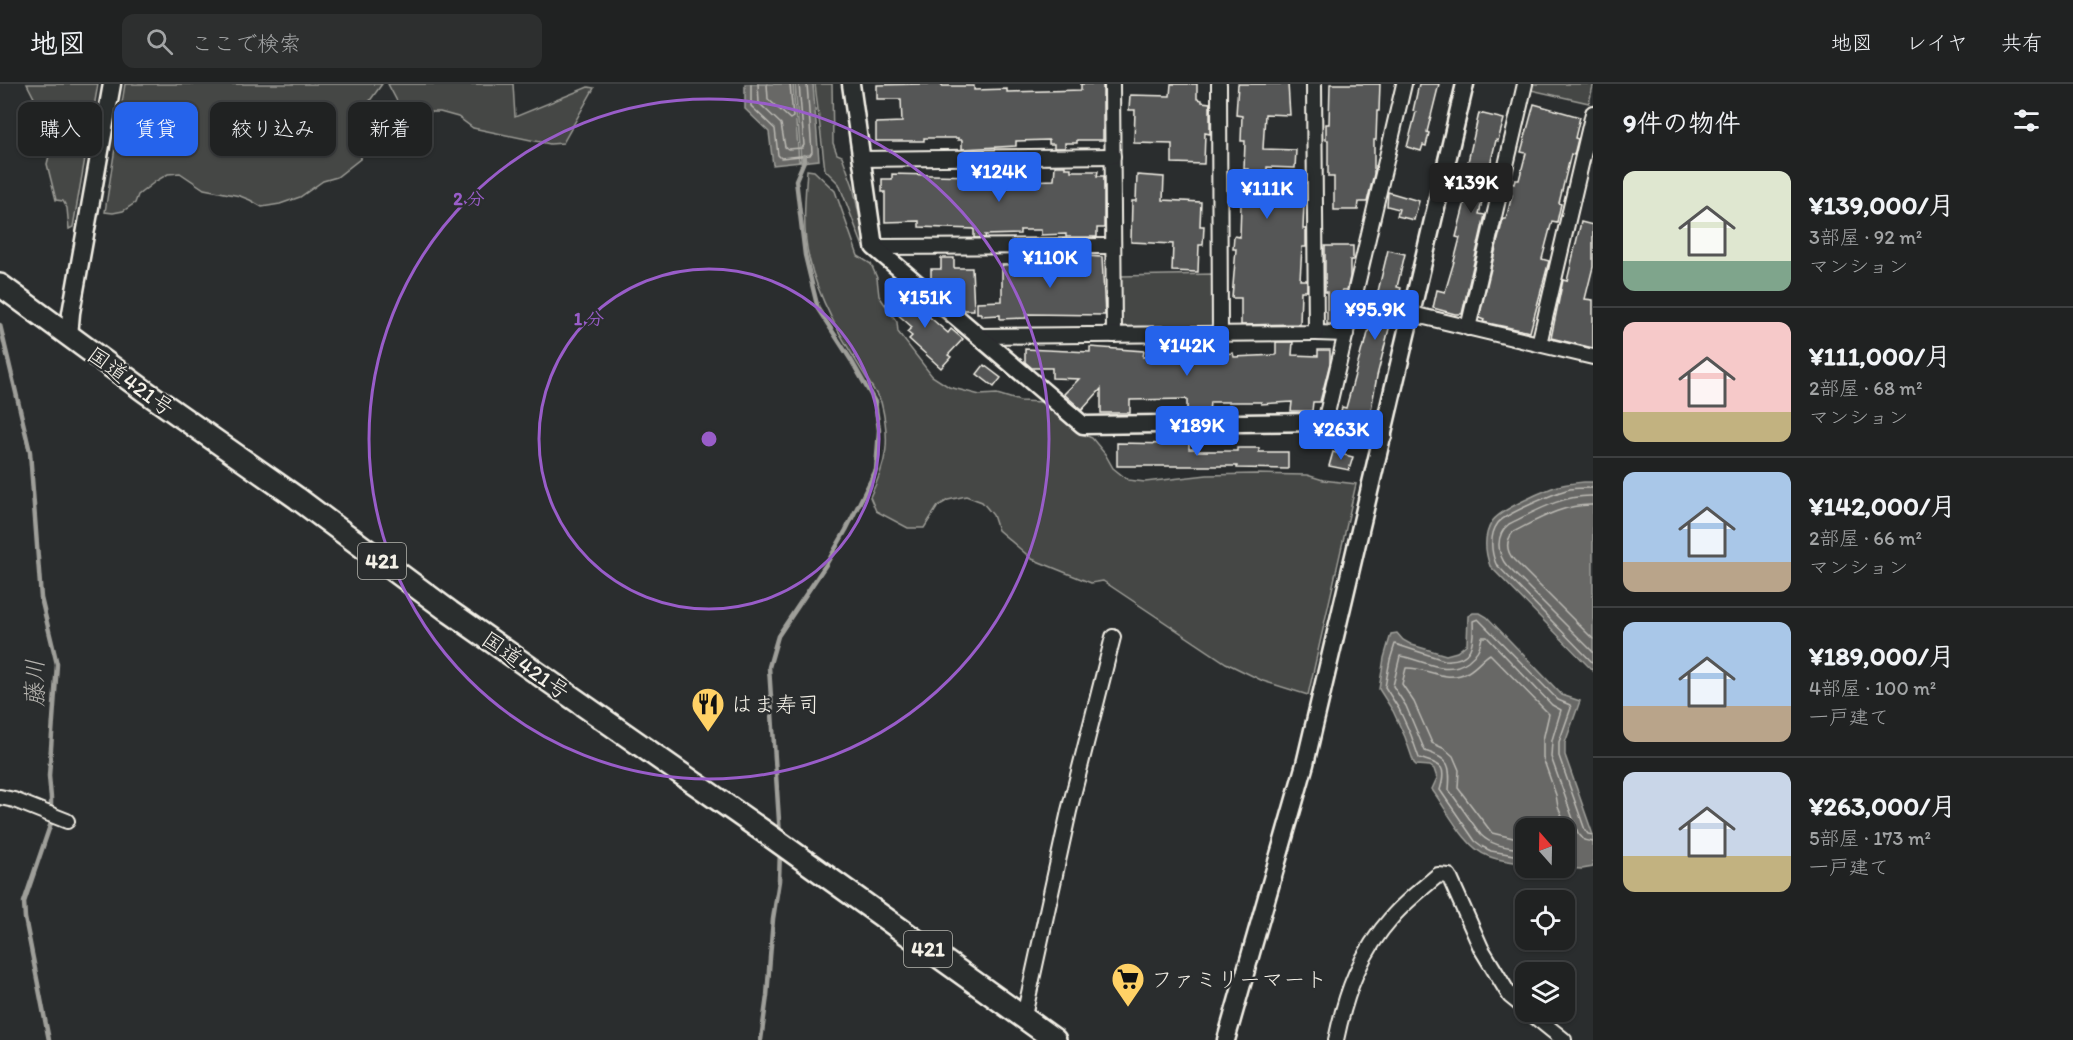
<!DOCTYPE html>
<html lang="ja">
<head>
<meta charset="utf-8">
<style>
	:root { --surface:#202222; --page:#2d2f2f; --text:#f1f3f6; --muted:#a2a4a5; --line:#3d3f40; --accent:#2563eb }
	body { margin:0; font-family:Itim,"Klee One",sans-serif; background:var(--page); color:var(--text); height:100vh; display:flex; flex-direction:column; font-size:22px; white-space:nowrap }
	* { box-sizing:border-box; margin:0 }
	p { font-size:20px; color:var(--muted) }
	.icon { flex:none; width:33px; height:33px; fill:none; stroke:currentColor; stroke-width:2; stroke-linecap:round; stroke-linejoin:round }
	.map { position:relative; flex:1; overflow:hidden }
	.sheet { display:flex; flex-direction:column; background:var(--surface); width:480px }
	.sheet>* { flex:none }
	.top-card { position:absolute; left:18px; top:18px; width:570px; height:54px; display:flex; gap:12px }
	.needle { width:39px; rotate:340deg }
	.tools { position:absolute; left:1515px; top:734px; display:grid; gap:12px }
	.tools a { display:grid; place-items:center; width:60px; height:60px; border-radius:12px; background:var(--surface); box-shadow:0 2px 4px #0004,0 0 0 2px var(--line); font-size:30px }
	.price { position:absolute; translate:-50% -51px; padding:0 14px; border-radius:6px; background:var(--accent); color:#fff; font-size:20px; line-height:39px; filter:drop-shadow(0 2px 3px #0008) }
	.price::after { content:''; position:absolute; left:50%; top:36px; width:18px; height:14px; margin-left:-9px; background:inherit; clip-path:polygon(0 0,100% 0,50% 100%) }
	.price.selected { background:#222; color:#fff }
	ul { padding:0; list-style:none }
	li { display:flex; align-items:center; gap:18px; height:150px; padding:0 30px }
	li+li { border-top:2px solid var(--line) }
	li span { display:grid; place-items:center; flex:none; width:168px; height:120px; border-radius:12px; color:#555 }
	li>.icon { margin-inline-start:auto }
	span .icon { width:72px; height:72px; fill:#fffc; stroke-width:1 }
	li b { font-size:26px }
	h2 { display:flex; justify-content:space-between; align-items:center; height:72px; padding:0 30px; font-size:26px }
	.pill { padding:0 21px; border-radius:12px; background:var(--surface); box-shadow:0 2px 4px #0004,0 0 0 2px var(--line); font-size:21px; line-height:54px }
	.pill.selected { background:var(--accent); color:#fff }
	header { display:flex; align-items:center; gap:36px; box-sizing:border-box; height:84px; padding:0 30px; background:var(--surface); border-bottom:2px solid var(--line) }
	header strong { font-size:28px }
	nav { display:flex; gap:33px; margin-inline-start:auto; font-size:21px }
	.search { width:420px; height:54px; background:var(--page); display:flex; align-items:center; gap:15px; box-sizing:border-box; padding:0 21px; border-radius:12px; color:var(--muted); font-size:22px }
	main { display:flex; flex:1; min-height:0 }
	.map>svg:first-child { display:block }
	.green { fill:#444645; stroke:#9c9c96; stroke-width:1.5 }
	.water { fill:#676866; stroke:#9f9f9a; stroke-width:1.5 }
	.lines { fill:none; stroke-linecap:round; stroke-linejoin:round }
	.shore { stroke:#bcbab4; stroke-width:1.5 }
	.stream { stroke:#9f9f9a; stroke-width:4.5 }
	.building { fill:#555756; stroke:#f4f1e8; stroke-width:1.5 }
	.minor-casing { stroke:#f4f1e8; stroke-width:18 }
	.tertiary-casing { stroke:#f4f1e8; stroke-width:21 }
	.trunk-casing { stroke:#f4f1e8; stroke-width:26 }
	.minor { stroke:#2a2d2e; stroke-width:14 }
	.tertiary { stroke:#2a2d2e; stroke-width:16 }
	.trunk { stroke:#2a2d2e; stroke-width:21 }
	.ring { fill:none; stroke:#995dc9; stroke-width:3 }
	.labels { text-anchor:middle; stroke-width:4.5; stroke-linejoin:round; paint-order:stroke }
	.shield { fill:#2a2d2e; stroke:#b7b6b0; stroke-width:1.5 }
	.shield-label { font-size:21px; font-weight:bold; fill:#f4f1e8 }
	.street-label { font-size:22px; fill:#f4f1e8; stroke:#2a2d2e }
	.poi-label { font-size:22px; fill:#f4f1e8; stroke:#2a2d2e; text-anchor:start }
	.water-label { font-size:24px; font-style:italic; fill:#b5b3ae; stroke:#2a2d2e }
	.centre { fill:#995dc9; stroke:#2a2d2e; stroke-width:3 }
	.ring-label { font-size:18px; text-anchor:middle; font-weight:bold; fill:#995dc9; stroke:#2a2d2e; stroke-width:4.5; stroke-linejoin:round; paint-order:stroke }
</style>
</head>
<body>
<header>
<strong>地図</strong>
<div class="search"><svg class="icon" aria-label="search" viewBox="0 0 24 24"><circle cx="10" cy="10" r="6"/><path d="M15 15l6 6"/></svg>ここで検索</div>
<nav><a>地図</a><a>レイヤ</a><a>共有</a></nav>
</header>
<main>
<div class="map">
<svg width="1593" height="956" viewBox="0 0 1593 956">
	<rect width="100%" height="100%" fill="#2a2d2e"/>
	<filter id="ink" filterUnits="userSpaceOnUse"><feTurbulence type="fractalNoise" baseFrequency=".0167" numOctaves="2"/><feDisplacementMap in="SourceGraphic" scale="12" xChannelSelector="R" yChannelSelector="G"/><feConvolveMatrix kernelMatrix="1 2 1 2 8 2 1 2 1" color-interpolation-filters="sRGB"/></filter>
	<g filter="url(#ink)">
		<g class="green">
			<polygon points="27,0 98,0 73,143 69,145 67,124 63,117 56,116 47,80 49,72 45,61 50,45"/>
			<polygon points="125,0 382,0 366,22 364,32 371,45 369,59 360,75 337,93 323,97 300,113 280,120 262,123 250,116 240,112 204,105 180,89 168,90 156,97 138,111 135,119 123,127 113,129 105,128"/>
			<polygon points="388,0 513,0 515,33 588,3 594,4 563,59 550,60 473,44 458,33 440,28 413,28 398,19"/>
			<polygon points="815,0 832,0 833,59 837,70 842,72 853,102 864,154 862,160 839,100 825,86"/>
			<polygon points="1533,0 1593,0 1593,2 1589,19 1531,6"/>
			<path d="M 807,86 L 814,87 L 835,107 L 858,172 L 871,180 L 877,194 L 879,212 L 897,238 L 898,248 L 932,292 L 949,303 L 980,311 L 997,310 L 1020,317 L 1043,318 L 1080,349 L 1092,354 L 1105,370 L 1113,384 L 1128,396 L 1145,398 L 1207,391 L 1256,390 L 1307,391 L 1323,396 L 1356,400 L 1308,611 L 1263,597 L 1226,579 L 1103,497 L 1091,499 L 1032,475 L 998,446 L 993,431 L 982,418 L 966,412 L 948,416 L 938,422 L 924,444 L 908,444 L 876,427 L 870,413 C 887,378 891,357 881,318 C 854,272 821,227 809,174 C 802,145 805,116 807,86 Z"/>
			<polygon points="1214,190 1214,237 1210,243 1126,244 1122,242 1121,192"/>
		</g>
		<g class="water">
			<polygon points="745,0 793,0 799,77 801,76 795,0 813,0 819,76 773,81 769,48 745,25"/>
			<path d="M 1584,398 L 1593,398 L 1593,587 L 1490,482 C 1485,468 1483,452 1492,438 C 1498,427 1539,409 1552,404 C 1562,400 1573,399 1584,398 Z"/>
			<path d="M 1473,529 L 1480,529 L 1487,533 L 1562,611 L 1580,617 L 1565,659 L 1565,671 L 1593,751 L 1593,783 L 1582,785 L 1545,783 L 1564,783 L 1564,744 L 1526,744 L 1525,780 C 1513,777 1499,777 1488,772 C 1466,765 1447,726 1433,707 L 1432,705 L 1437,694 L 1434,685 L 1430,682 L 1416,681 L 1414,679 L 1405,653 L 1393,627 L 1379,605 L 1384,574 L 1391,550 L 1397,549 L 1403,556 L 1412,561 L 1446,571 L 1457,568 L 1467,560 L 1468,532 Z"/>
		</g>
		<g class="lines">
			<g class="shore">
				<polyline points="751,0 751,22 775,45 778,71 781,74 810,71 812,68 807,0"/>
				<polyline points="758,0 759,19 781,40 785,63 788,65 802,64 804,61 799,0"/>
				<polyline points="767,0 768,15 790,35 793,33 790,0"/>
				<path d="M 1593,404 C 1585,404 1577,404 1570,405 C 1557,408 1505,430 1498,439 C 1489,451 1491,468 1496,480 L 1593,579"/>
				<path d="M 1593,412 C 1562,411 1536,427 1509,440 C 1495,451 1497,470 1507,482 L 1593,568"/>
				<path d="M 1593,421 C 1563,420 1539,435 1513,448 C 1506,457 1506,467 1514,476 L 1593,555"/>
				<path d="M 1526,757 L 1492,749 L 1458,704 L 1459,686 L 1453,672 L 1445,665 L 1432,659 L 1414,618 L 1402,600 L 1406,584 C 1428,583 1445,600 1468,588 C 1477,583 1483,574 1490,570 L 1549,630 L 1543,656 L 1543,674 L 1556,711 L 1558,723 L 1573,759 L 1571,762 L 1564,762"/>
				<path d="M 1526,766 C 1510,763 1493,763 1481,751 L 1449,706 C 1451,681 1450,675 1425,667 L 1406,622 L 1393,602 L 1400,572 C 1422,575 1446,593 1468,577 C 1477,570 1480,564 1482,553 L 1487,553 L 1552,621 L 1561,626 L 1552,656 L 1551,673 L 1578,749 L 1584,756 L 1593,758"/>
				<path d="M 1526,773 L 1491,767 L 1483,763 L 1475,757 L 1440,706 C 1448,679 1439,681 1419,674 L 1411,651 L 1399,625 L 1385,603 L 1390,576 L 1395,560 L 1444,576 C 1473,578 1474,559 1473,537 L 1478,535 L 1558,616 L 1570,621 L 1571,624 L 1559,658 L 1559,672 L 1585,746 L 1588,750 L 1593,751"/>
			</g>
			<g class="stream">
				<polyline points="0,241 30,368 41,514 57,580 49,692 51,714 51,739 24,818 25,834 49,956"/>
				<polyline points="780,752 769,583 778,552 827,479 846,446 876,386 879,346 875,318 851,276 818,225 805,171 796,96 804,77 804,72"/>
				<polyline points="761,956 767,912 773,835 779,797 780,766"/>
			</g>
		</g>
		<g class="building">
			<polygon points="921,0 942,0 942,2 974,2 974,6 1007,5 1007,8 1081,6 1081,0 1103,0 1103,56 1077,56 1077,59 1065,59 1065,64 1054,64 1054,60 1049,60 1049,56 1016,57 1016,62 962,65 962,56 958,56 958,54 924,54 924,57 876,57 876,39 902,38 901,15 877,15 877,1"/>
			<polygon points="1171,0 1197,0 1197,15 1202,16 1202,18 1210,19 1210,50 1205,49 1204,80 1172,79 1172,60 1134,59 1135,26 1129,26 1130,11 1170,12"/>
			<polygon points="1238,0 1288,0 1290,31 1265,30 1263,65 1296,66 1295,84 1267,83 1266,118 1304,119 1303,145 1306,145 1306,163 1302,163 1300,196 1307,196 1307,207 1301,207 1300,240 1241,241 1241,214 1232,214 1236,165 1233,165 1234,152 1240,153 1241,119 1247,120 1248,85 1244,85 1245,57 1241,57 1242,32 1236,31"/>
			<polygon points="1330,0 1380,0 1379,27 1377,27 1376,56 1374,56 1374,90 1367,118 1359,118 1358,126 1334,126 1334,93 1328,93 1328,56 1326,56 1326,40 1329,40"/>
			<polygon points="1419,0 1439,0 1427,48 1429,49 1426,62 1423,61 1421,67 1407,63 1416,28 1413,27"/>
			<polygon points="1534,20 1580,33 1575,54 1578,55 1574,71 1571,70 1559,119 1561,120 1557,138 1552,137 1542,175 1549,177 1530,248 1483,238 1484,236 1479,234 1503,135 1506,135 1512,111 1509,110 1511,99 1514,100 1515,96 1519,96 1526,69 1521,68"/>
			<polygon points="1479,29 1504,35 1498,57 1496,56 1487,94 1494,95 1491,106 1485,105 1479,130 1485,131 1462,230 1455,230 1433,224 1437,206 1445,208 1453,181 1460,154 1456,153 1469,102 1463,100"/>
			<polygon points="987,82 987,89 990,89 990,98 1054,96 1055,82 1065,82 1065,84 1071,84 1071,87 1098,87 1097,92 1104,92 1104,144 1097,144 1097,153 1066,153 1066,150 1041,151 1041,146 1020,146 1020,150 985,151 986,154 974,154 974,145 919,143 919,137 885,138 885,108 882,108 882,95 892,95 892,90 973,92 973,83"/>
			<polygon points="1137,91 1164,93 1163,116 1201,118 1200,142 1204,142 1203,161 1199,161 1198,188 1172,187 1173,160 1131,158 1132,117 1136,117"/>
			<polygon points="1388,108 1419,117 1414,136 1397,132 1399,125 1387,122"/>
			<polygon points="1581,138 1593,141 1593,183 1585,215 1593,216 1593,264 1551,254 1563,196 1567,197"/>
			<polygon points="1325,162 1353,162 1353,176 1350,176 1350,193 1347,206 1342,206 1342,225 1339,240 1327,240 1327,208 1325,208"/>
			<polygon points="1388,166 1405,170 1397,203 1401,204 1397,221 1395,221 1377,292 1369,337 1340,331 1342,323 1346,324 1363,261 1365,261"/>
			<polygon points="1066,171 1102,173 1105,231 1026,230 1026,234 1000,235 1000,231 981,232 981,229 977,229 977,218 1002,217 1002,181 1030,180 1030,176 1066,178"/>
			<polygon points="941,174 954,174 954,184 972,184 974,226 964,226 960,223 960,202 942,203 942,200 934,200 931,198 931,185 941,185"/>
			<polygon points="901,204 920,221 918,223 948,249 951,245 963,255 948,271 951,273 941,284 909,255 912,252 907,248 912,243 886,220"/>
			<polygon points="1276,258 1293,258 1292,271 1318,272 1318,266 1330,266 1330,279 1320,318 1313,318 1312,327 1291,327 1292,318 1261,320 1261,318 1210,318 1209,328 1187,327 1187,315 1130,316 1130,329 1101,329 1101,305 1082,326 1064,310 1079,295 1052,294 1052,284 1032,284 1025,278 1025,265 1090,268 1090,263 1144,267 1143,273 1173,272 1173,263 1212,264 1212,271 1233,269 1234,273 1276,271"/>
			<polygon points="984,281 1001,294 994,303 977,290"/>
			<polygon points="1175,357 1189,357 1189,365 1196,365 1196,367 1237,367 1237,364 1259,364 1259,368 1288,368 1288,385 1237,384 1237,382 1117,382 1117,359 1175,360"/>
			<polygon points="1333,368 1353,373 1349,386 1329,382"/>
		</g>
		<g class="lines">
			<g class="minor-casing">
				<g id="minor">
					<polyline points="1112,0 1114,251"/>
					<polyline points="1219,0 1220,250"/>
					<polyline points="861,75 1113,72"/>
					<polyline points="874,163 1113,162"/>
					<polyline points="1412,230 1593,273"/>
					<polyline points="1468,244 1525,0"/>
					<polyline points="1316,249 1346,250"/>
					<polyline points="980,252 1316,249 1314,0"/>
					<polyline points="1539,260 1593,29"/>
					<polyline points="1325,338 1404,0"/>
					<polyline points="0,713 14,716 67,737"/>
					<polyline points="1528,927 1564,956"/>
					<polyline points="1024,932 1069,727 1113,553"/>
					<path d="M 1336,956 C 1346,908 1360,869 1393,832 C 1406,817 1423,804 1438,791 L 1449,792 L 1481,864 L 1510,912 L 1526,925"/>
				</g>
			</g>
			<g class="tertiary-casing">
				<g id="tertiary">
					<polyline points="851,0 874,163 1083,341 1325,338 1383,352"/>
					<polyline points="69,252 71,229 112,0"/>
					<polyline points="1226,956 1305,680 1465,0"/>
				</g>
			</g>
			<g class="trunk-casing">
				<polyline id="trunk" points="0,201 146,308 297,414 450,528 766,749 1055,956"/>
			</g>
			<use href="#minor" class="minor"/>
			<use href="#tertiary" class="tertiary"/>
			<use href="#trunk" class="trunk"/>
		</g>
	</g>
	<g class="ring">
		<circle cx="709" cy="355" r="170"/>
		<circle cx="709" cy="355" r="340"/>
	</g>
	<defs>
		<g id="restaurant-pin" transform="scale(1.725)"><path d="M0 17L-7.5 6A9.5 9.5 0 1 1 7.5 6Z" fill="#ffd166" stroke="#2a2d2e"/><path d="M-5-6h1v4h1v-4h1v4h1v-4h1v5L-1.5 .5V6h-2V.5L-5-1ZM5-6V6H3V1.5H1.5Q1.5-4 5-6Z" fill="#111"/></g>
		<g id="supermarket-pin" transform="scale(1.725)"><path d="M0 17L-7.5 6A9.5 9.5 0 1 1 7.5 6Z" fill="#ffd166" stroke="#2a2d2e"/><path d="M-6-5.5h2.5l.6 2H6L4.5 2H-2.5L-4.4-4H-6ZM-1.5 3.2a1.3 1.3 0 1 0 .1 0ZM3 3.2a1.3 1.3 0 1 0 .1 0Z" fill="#111"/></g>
	</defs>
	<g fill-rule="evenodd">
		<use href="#restaurant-pin" x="708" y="620"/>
		<use href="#supermarket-pin" x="1128" y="895"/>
	</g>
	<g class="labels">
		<g class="shield">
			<rect x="358" y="459" width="48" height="36" rx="4.5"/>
			<rect x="904" y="847" width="48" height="36" rx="4.5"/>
		</g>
		<g class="shield-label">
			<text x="382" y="484">421</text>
			<text x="928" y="872">421</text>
		</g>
		<g class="street-label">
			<text transform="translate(131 297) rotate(36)" y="8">国道421号</text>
			<text transform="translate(526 581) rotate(35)" y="8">国道421号</text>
		</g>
		<g class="poi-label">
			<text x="731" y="628">はま寿司</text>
			<text x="1151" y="903">ファミリーマート</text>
		</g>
		<g class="water-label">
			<text transform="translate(35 599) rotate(-90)" y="8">藤川</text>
		</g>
	</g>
	<circle cx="709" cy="355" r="9" class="centre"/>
	<g class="ring-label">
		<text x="469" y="121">2 分</text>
		<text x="589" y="241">1 分</text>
	</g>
</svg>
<div class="tools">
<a><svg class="needle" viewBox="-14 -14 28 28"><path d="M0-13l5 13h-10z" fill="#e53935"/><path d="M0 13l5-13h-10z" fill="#a2a4a5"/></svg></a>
<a><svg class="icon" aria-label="locate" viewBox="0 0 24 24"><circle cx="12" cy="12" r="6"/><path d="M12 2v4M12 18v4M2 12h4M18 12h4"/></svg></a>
<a><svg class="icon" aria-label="layers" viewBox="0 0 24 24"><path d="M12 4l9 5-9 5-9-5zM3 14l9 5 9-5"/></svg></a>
</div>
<b class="price" style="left:999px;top:119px">¥124K</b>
<b class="price selected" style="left:1471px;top:130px">¥139K</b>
<b class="price" style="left:1267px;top:136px">¥111K</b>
<b class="price" style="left:1050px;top:205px">¥110K</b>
<b class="price" style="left:925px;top:245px">¥151K</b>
<b class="price" style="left:1375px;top:257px">¥95.9K</b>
<b class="price" style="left:1187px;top:293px">¥142K</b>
<b class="price" style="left:1197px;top:373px">¥189K</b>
<b class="price" style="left:1341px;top:377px">¥263K</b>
<div class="top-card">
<a class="pill">購入</a>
<a class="pill selected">賃貸</a>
<a class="pill">絞り込み</a>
<a class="pill">新着</a>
</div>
</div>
<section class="sheet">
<h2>9件の物件<svg class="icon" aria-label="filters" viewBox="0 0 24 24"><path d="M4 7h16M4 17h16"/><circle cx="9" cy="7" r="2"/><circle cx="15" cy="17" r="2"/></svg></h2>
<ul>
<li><span style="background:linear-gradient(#dfe7d0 75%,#7fa58c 0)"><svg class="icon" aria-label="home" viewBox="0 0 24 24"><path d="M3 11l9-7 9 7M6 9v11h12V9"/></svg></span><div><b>¥139,000/月</b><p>3部屋 · 92 m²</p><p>マンション</p></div></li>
<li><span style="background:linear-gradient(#f6c9c9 75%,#c2b280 0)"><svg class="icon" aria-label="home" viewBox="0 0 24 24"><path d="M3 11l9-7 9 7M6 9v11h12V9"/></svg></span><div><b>¥111,000/月</b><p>2部屋 · 68 m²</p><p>マンション</p></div></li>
<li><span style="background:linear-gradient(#a9c7e8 75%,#b9a48a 0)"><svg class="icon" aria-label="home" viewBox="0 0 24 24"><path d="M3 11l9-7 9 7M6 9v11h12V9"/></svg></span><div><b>¥142,000/月</b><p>2部屋 · 66 m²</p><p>マンション</p></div></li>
<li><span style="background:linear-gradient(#a9c7e8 70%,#b9a48a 0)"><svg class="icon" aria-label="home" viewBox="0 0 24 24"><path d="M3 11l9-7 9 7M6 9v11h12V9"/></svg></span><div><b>¥189,000/月</b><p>4部屋 · 100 m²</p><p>一戸建て</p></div></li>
<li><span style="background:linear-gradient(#c9d6e8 70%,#c2b280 0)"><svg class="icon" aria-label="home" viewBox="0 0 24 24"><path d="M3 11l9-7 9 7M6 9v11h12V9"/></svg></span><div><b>¥263,000/月</b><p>5部屋 · 173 m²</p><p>一戸建て</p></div></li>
</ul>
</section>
</main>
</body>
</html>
